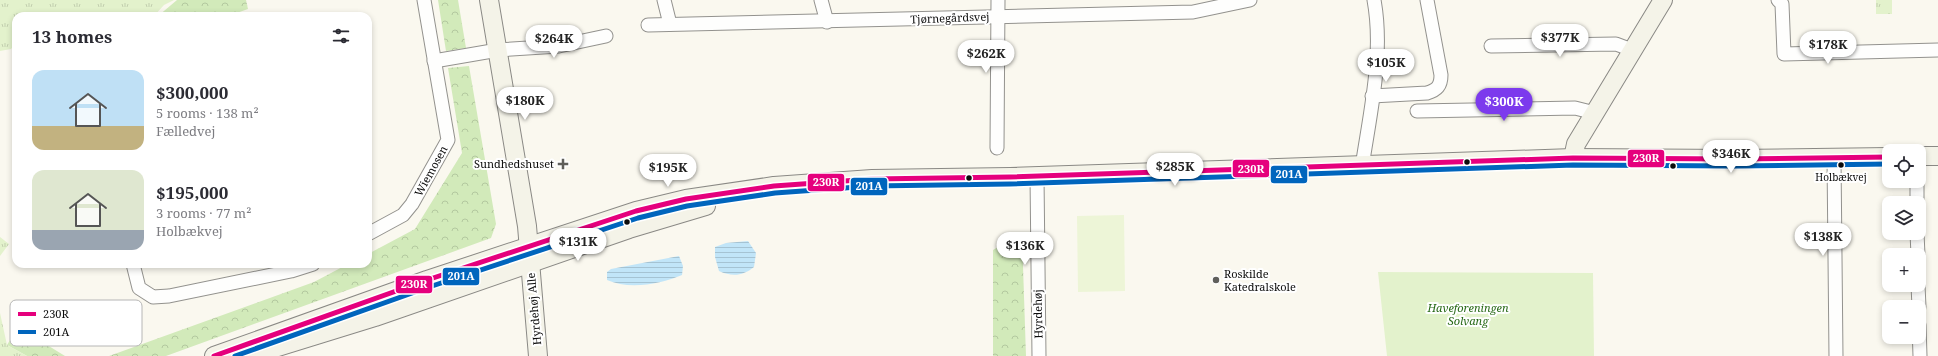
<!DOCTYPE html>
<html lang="en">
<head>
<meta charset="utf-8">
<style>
	:root { --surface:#fff; --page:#f7f7f7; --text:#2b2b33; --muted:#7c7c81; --accent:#7c3aed }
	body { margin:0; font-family:"Noto Serif",serif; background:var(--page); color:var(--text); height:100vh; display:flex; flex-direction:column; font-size:15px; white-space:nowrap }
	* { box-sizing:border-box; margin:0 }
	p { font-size:13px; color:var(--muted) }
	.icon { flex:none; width:22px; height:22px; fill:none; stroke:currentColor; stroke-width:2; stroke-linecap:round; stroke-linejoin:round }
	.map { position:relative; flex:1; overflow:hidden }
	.drawer { position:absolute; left:12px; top:12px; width:360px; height:256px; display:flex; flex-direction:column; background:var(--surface); border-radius:12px; box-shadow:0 2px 6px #0003 }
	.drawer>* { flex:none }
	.buttons { position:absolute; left:1882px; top:144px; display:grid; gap:8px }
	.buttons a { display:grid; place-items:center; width:44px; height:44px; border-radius:8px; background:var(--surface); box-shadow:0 2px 6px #0003; font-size:20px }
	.price { position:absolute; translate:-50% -34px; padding:0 9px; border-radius:14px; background:#fff; color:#222; font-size:13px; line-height:26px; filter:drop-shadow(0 1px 2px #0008) }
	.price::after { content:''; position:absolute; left:50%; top:24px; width:12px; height:9px; margin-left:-6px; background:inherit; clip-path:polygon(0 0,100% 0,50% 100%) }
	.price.current { background:var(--accent); color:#fff }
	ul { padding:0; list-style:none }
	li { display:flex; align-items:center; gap:12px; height:100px; padding:0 20px }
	li span { display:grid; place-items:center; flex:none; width:112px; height:80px; border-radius:12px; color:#555 }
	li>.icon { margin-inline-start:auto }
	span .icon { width:48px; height:48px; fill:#fffc; stroke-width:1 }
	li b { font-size:17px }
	h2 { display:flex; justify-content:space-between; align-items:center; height:48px; padding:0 20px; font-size:17px }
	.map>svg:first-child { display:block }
	.forest { fill:url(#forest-crowns) }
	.park { fill:url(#park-tufts) }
	.garden { fill:#e3f2cc }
	.pitch { fill:#edf5d7 }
	.water { fill:url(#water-rules) }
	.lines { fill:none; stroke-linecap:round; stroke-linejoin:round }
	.street-casing { stroke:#93928e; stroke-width:15 }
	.secondary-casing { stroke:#8a8985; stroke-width:20 }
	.street { stroke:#fefefd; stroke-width:13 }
	.secondary { stroke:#f4f3e8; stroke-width:18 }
	.bus-1-casing { stroke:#fff; stroke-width:8 }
	.bus-2-casing { stroke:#fff; stroke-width:8 }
	.bus-1 { stroke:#e5007d; stroke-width:5 }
	.bus-2 { stroke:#0065bd; stroke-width:5 }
	.bus-dot { fill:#0c0c0c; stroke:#fff; stroke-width:1.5 }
	.poi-dot { fill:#5f5f5b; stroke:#fff; stroke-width:1.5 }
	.labels { text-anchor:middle; stroke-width:4; stroke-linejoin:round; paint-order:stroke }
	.bus-label { font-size:10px; fill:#0c0c0c; stroke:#fff }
	.street-label { font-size:11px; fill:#0c0c0c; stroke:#fff }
	.poi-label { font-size:11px; fill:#0c0c0c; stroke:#fff; text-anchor:end }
	.park-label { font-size:11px; font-style:italic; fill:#276916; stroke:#fff }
	.key { fill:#fff; stroke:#b6b6b6; stroke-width:1 }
	.key-label { font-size:11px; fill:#0c0c0c }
	.line-badge { stroke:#fff; stroke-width:1.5 }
	.badge-label { font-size:11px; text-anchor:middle; font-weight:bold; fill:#fff }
</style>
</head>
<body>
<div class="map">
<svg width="1938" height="356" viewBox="0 0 1938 356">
	<defs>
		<pattern id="forest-crowns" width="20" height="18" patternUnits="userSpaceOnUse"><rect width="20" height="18" fill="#d2eaba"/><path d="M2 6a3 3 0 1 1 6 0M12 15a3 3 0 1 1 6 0" fill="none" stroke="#b3c89f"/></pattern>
		<pattern id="park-tufts" width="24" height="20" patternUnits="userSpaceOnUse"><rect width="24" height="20" fill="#e3f2cc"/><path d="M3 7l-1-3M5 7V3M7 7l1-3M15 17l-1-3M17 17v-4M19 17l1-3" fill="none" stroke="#c2ceae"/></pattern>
		<pattern id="water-rules" width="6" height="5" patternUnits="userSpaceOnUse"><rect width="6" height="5" fill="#c1e5f8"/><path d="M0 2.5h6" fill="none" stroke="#a5c3d3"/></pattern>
	</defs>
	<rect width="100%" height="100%" fill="#faf8ef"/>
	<g class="forest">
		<polygon points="177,0 246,0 248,9 228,16 158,16"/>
		<polygon points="438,0 458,0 466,48 446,51"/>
		<polygon points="469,66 496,224 491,238 166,356 109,356 314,282 348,264 368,264 368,254 415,229 462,153 448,68"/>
		<polygon points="1022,236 1026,356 993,356 993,250 1010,240"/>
		<polygon points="18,327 65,356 27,356 7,345"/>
	</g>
	<g class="park">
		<polygon points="0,0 174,0 164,5 154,16 16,16 16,43 11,49 0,51"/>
		<rect x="1876" y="0" width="16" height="14"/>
		<polygon points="0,237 9,244 0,256"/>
		<polygon points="0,313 7,345 27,356 0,356"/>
	</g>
	<polygon class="garden" points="1378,272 1593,273 1594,356 1387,356"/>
	<polygon class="pitch" points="1124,215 1125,291 1078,292 1077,216"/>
	<g class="water">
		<path d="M 748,241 L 756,253 L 754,267 C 743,276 732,277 719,271 L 715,257 L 715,247 L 726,243 Z"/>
		<path d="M 679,256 L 683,266 L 682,275 C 661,284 629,290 607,280 L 607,272 L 611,269 Z"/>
	</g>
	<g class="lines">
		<g class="street-casing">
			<g id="street">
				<polyline points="664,0 670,24"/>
				<polyline points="821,0 827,22"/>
				<polyline points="1778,0 1782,4 1784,54 1938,50"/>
				<polyline points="648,25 1193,12 1250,0"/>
				<polyline points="1491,46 1616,44 1632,50"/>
				<polyline points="434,61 498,50 559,46 606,36"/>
				<path d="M 1372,96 L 1427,93 C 1437,90 1441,86 1441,75 L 1427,0"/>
				<polyline points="1417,111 1575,108 1595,113"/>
				<polyline points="997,148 998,0"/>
				<polyline points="1834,158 1836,356"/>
				<path d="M 1362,167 C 1370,113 1384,54 1374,0"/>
				<polyline points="1037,176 1039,356"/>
				<polyline points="1917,185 1917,203"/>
				<polyline points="1917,233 1918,255"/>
				<polyline points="368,234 403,215 412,204 448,140 424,0"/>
				<polyline points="133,264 139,288 153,297 169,296 291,271 313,264"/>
				<polyline points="1918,285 1919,307"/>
				<polyline points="1919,325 1920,356"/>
			</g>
		</g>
		<g class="secondary-casing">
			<g id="secondary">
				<polyline points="489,0 527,226 538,356"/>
				<polyline points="1919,156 1938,156"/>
				<polyline points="1573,158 1576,144 1663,0"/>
				<polyline points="255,354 375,317 629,229 706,206"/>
				<polyline points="214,356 427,280 636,211 686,199 774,186 872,179 1010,177 1573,158 1735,159 1889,157"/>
			</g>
		</g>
		<use href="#street" class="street"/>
		<use href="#secondary" class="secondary"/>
		<g class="bus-1-casing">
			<polyline id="bus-1" points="214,356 427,280 636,211 686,199 774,186 872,179 1010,177 1573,158 1735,159 1889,157"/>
		</g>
		<g class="bus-2-casing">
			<polyline id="bus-2" points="235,356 429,287 638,218 687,206 775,193 872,186 1010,184 1573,165 1735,166 1889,164"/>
		</g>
		<use href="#bus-1" class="bus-1"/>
		<use href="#bus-2" class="bus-2"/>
	</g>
	<g class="bus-dot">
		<circle cx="1467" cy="162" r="3.5"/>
		<circle cx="1841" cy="165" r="3.5"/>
		<circle cx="1673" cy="166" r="3.5"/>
		<circle cx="969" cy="178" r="3.5"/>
		<circle cx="627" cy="222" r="3.5"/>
	</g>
	<g class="poi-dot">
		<path d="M561 158h4v4h4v4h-4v4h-4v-4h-4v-4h4z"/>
		<circle cx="1216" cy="280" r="4"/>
	</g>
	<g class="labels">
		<g class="bus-label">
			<text x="1841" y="181">Holbækvej</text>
		</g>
		<g class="street-label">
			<text transform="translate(950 18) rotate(-2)" y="4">Tjørnegårdsvej</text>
			<text transform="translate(431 171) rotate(-61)" y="4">Wiemosen</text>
			<text transform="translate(534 309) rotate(-95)" y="4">Hyrdehøj Alle</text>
			<text transform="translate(1038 314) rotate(-91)" y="4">Hyrdehøj</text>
		</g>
		<g class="poi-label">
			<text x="554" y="168">Sundhedshuset</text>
			<text x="1224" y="278" text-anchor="start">Roskilde<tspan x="1224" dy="13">Katedralskole</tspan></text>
		</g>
		<g class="park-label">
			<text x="1468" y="312">Haveforeningen<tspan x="1468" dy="13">Solvang</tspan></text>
		</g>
	</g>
	<rect x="10" y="300" width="132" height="46" rx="6" class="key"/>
	<rect x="18" y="312" width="18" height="4" fill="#e5007d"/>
	<rect x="18" y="330" width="18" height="4" fill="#0065bd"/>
	<g class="key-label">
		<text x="43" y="318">230R</text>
		<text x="43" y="336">201A</text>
	</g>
	<g class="line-badge">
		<rect x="1627" y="149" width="38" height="19" rx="4" fill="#e5007d"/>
		<rect x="1232" y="159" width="38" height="19" rx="4" fill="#e5007d"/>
		<rect x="1270" y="165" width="38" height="19" rx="4" fill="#0065bd"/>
		<rect x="807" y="173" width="38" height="19" rx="4" fill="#e5007d"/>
		<rect x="850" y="177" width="38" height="19" rx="4" fill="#0065bd"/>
		<rect x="442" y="267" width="38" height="19" rx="4" fill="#0065bd"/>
		<rect x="395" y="275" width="38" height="19" rx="4" fill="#e5007d"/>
	</g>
	<g class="badge-label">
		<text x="1646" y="162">230R</text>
		<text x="1251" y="173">230R</text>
		<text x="1289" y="178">201A</text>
		<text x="826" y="186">230R</text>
		<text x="869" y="190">201A</text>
		<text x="461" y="280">201A</text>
		<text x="414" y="288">230R</text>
	</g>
</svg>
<div class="buttons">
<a><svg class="icon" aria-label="locate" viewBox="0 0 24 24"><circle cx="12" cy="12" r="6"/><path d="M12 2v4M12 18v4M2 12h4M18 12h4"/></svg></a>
<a><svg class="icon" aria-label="layers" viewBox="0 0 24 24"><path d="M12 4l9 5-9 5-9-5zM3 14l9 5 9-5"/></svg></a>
<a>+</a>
<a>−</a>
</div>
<b class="price" style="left:1560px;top:58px">$377K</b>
<b class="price" style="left:554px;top:59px">$264K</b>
<b class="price" style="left:1828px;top:65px">$178K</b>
<b class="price" style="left:986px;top:74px">$262K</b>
<b class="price" style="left:1386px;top:83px">$105K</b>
<b class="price" style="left:525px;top:121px">$180K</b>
<b class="price current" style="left:1504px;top:122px">$300K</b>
<b class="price" style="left:1731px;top:174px">$346K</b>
<b class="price" style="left:1175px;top:187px">$285K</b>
<b class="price" style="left:668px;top:188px">$195K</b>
<b class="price" style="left:1823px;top:257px">$138K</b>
<b class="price" style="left:578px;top:262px">$131K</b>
<b class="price" style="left:1025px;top:266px">$136K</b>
<section class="drawer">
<h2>13 homes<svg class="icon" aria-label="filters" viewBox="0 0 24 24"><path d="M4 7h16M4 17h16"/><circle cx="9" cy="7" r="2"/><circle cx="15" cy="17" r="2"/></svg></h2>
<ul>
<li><span style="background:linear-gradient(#bfe0f5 70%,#c2b280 0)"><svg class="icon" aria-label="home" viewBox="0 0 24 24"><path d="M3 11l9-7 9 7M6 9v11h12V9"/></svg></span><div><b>$300,000</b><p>5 rooms · 138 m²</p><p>Fælledvej</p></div></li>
<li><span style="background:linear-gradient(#dfe7d0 75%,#9aa5b1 0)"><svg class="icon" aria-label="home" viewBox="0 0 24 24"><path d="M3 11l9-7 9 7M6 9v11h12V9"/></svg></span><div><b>$195,000</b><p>3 rooms · 77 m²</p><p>Holbækvej</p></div></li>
</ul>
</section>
</div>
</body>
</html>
